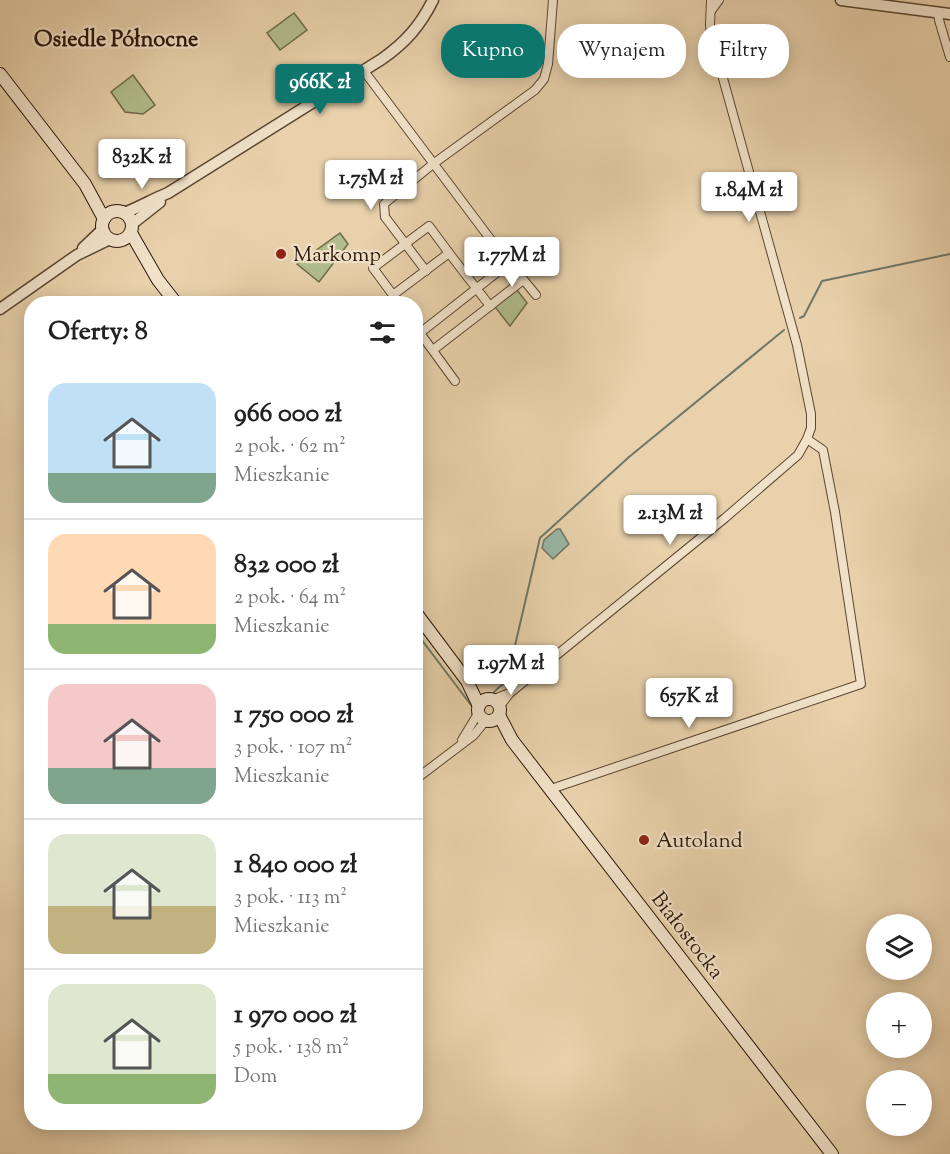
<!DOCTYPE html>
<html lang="pl">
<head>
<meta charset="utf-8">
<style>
	:root { --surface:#fff; --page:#f6f6f6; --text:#222; --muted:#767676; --line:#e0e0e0; --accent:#0f766e }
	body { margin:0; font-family:"Sorts Mill Goudy",serif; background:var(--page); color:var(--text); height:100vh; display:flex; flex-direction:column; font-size:22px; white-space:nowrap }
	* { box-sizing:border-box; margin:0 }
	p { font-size:20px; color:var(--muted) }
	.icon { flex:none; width:33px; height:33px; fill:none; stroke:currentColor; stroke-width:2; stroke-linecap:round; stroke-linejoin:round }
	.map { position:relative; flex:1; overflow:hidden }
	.side { position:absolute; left:24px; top:296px; width:399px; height:834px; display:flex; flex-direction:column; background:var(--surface); border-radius:24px; box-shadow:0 3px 15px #0003 }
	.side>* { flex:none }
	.guide { position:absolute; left:441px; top:24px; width:418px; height:54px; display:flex; gap:12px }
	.controls { position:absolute; left:866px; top:914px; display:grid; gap:12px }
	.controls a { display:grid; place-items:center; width:66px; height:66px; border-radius:50%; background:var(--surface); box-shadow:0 3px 15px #0003; font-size:30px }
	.price { position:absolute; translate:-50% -51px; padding:0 14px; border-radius:6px; background:#fff; color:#222; font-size:20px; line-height:39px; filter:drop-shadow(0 2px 3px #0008) }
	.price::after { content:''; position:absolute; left:50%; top:36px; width:18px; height:14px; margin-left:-9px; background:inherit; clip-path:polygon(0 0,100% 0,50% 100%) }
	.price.on { background:var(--accent); color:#fff }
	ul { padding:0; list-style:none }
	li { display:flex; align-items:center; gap:18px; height:150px; padding:0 24px }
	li+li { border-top:2px solid var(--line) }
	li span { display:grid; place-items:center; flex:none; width:168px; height:120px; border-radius:18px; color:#555 }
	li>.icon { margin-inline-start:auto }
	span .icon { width:72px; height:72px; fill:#fffc; stroke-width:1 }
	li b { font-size:26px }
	h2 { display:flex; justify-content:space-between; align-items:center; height:72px; padding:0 24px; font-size:26px }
	.chip { padding:0 21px; border-radius:24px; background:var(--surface); box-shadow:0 3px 15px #0003; font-size:21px; line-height:54px }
	.chip.on { background:var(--accent); color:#fff }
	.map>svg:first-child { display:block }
	.green { fill:#b1bd8d; stroke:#6e6a4b; stroke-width:1.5 }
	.water { fill:#98b7a6; stroke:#6d7767; stroke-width:1.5 }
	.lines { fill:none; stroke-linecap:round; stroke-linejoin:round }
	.stream { stroke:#6d7767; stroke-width:2 }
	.minor-casing { stroke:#5b4632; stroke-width:10 }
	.tertiary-casing { stroke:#5b4632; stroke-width:13 }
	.secondary-casing { stroke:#2c1709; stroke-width:14 }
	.minor { stroke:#f0e1c8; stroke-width:8 }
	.tertiary { stroke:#f0e1c8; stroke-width:10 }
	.secondary { stroke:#f0e1c8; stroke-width:12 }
	.poi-dot { fill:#8f2418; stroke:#f0e1c8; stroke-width:2 }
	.labels { text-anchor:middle; stroke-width:4.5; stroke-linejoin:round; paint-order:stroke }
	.poi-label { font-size:21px; fill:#2c1709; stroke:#f0e1c8; text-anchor:start }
	.street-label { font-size:21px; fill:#2c1709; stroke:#f0e1c8 }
	.neighbourhood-label { font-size:22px; font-weight:bold; fill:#2c1709; stroke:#f0e1c8 }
</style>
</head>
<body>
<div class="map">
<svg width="950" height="1154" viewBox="0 0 950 1154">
	<rect width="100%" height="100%" fill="#e8d1ab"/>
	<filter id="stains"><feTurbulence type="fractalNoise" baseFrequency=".00333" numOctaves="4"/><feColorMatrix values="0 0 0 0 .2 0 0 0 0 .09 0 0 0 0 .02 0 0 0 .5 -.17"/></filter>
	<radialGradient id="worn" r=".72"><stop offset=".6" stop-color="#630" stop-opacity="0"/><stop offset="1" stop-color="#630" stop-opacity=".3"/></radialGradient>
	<g class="green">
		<polygon points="294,13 307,30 280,50 267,33"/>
		<polygon points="133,75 155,105 143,114 125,112 111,92"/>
		<polygon points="340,233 348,244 319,282 297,264"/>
		<polygon points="517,290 527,303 510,326 495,307"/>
	</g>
	<polygon class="water" points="557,529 560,529 569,544 553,559 542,548 544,540"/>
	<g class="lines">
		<g class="stream">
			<polyline points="800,318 804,316 822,281 950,254"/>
			<polyline points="421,639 474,709"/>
			<polyline points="494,692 507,680 540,538 629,457 784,330"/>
		</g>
		<g class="minor-casing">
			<g id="minor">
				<polyline points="711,11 719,0"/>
				<polyline points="938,13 939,20 950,57"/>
				<polyline points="364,71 491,240 536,295"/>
				<polygon points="429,226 449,253 393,295 373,268"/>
				<polyline points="426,271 385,217 384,204 433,164 535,90 544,79 548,64 553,0"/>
				<polyline points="490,306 523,280"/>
				<polyline points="433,350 490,306 449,253"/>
				<polyline points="455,381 420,333 509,263"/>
				<polyline points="492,700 507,694"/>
				<polyline points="499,707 510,693 725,518 798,455 807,439 811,428 811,414 797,345 711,35 710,25 711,0"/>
				<polyline points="462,740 479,712"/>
				<polyline points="416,779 474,735 486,720"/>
				<polyline points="551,789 861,684 835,512 823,450 807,439"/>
			</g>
		</g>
		<g class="tertiary-casing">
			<g id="tertiary">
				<polyline points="841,0 950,14"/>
				<path d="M 124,213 C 140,207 153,199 168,193 L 382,59 C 406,42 420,26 433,0"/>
				<polyline points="132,224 160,202"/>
				<polyline points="83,248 103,229"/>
				<polyline points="0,309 77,255 110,239"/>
			</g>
		</g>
		<g class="secondary-casing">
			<g id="secondary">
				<polyline points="0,74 85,184 104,219"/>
				<circle cx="117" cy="226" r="15"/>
				<polyline points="131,233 158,280 176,303"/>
				<polyline points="416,613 467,681 479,706"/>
				<circle cx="489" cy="710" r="11"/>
				<polyline points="499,715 512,740 832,1154"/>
			</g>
		</g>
		<use href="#minor" class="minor"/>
		<use href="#tertiary" class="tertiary"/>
		<use href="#secondary" class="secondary"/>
	</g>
	<g class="poi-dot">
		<circle cx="281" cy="254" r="6"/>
		<circle cx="644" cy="840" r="6"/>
	</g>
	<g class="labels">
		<g class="poi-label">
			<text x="293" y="261">Markomp</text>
			<text x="656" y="847">Autoland</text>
		</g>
		<g class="street-label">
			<text transform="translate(688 935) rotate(52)" y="7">Białostocka</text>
		</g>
		<g class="neighbourhood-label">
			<text x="116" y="46">Osiedle Północne</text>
		</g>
	</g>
	<rect width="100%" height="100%" filter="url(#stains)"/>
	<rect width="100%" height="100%" fill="url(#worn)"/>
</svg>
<div class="controls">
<a><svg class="icon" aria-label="layers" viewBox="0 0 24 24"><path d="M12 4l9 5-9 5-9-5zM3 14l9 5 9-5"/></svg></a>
<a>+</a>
<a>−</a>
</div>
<b class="price on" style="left:320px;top:115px">966K zł</b>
<b class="price" style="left:142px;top:190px">832K zł</b>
<b class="price" style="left:371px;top:211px">1.75M zł</b>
<b class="price" style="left:749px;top:223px">1.84M zł</b>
<b class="price" style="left:512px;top:288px">1.77M zł</b>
<b class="price" style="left:670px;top:546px">2.13M zł</b>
<b class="price" style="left:511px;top:696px">1.97M zł</b>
<b class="price" style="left:689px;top:729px">657K zł</b>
<div class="guide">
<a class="chip on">Kupno</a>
<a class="chip">Wynajem</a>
<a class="chip">Filtry</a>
</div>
<section class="side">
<h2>Oferty: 8<svg class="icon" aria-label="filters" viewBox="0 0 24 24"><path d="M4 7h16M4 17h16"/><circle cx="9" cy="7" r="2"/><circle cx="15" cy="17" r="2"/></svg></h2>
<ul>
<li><span style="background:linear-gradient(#bfe0f5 75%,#7fa58c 0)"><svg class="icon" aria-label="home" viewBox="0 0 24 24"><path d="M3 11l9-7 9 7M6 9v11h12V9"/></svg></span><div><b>966 000 zł</b><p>2 pok. · 62 m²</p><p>Mieszkanie</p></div></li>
<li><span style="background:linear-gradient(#ffd9b3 75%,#8fb573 0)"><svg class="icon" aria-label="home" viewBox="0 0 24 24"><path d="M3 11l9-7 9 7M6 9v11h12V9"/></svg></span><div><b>832 000 zł</b><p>2 pok. · 64 m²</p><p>Mieszkanie</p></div></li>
<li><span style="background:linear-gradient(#f6c9c9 70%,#7fa58c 0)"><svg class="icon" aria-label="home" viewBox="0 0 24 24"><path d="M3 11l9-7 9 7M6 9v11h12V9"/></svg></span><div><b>1 750 000 zł</b><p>3 pok. · 107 m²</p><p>Mieszkanie</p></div></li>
<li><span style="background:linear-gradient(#dfe7d0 60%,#c2b280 0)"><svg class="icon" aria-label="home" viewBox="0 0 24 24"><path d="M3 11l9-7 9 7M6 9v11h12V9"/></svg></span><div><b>1 840 000 zł</b><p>3 pok. · 113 m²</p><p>Mieszkanie</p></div></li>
<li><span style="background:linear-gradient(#dfe7d0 75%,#8fb573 0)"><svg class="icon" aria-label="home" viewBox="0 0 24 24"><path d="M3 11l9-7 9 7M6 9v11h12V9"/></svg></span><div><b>1 970 000 zł</b><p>5 pok. · 138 m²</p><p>Dom</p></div></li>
</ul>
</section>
</div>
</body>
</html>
